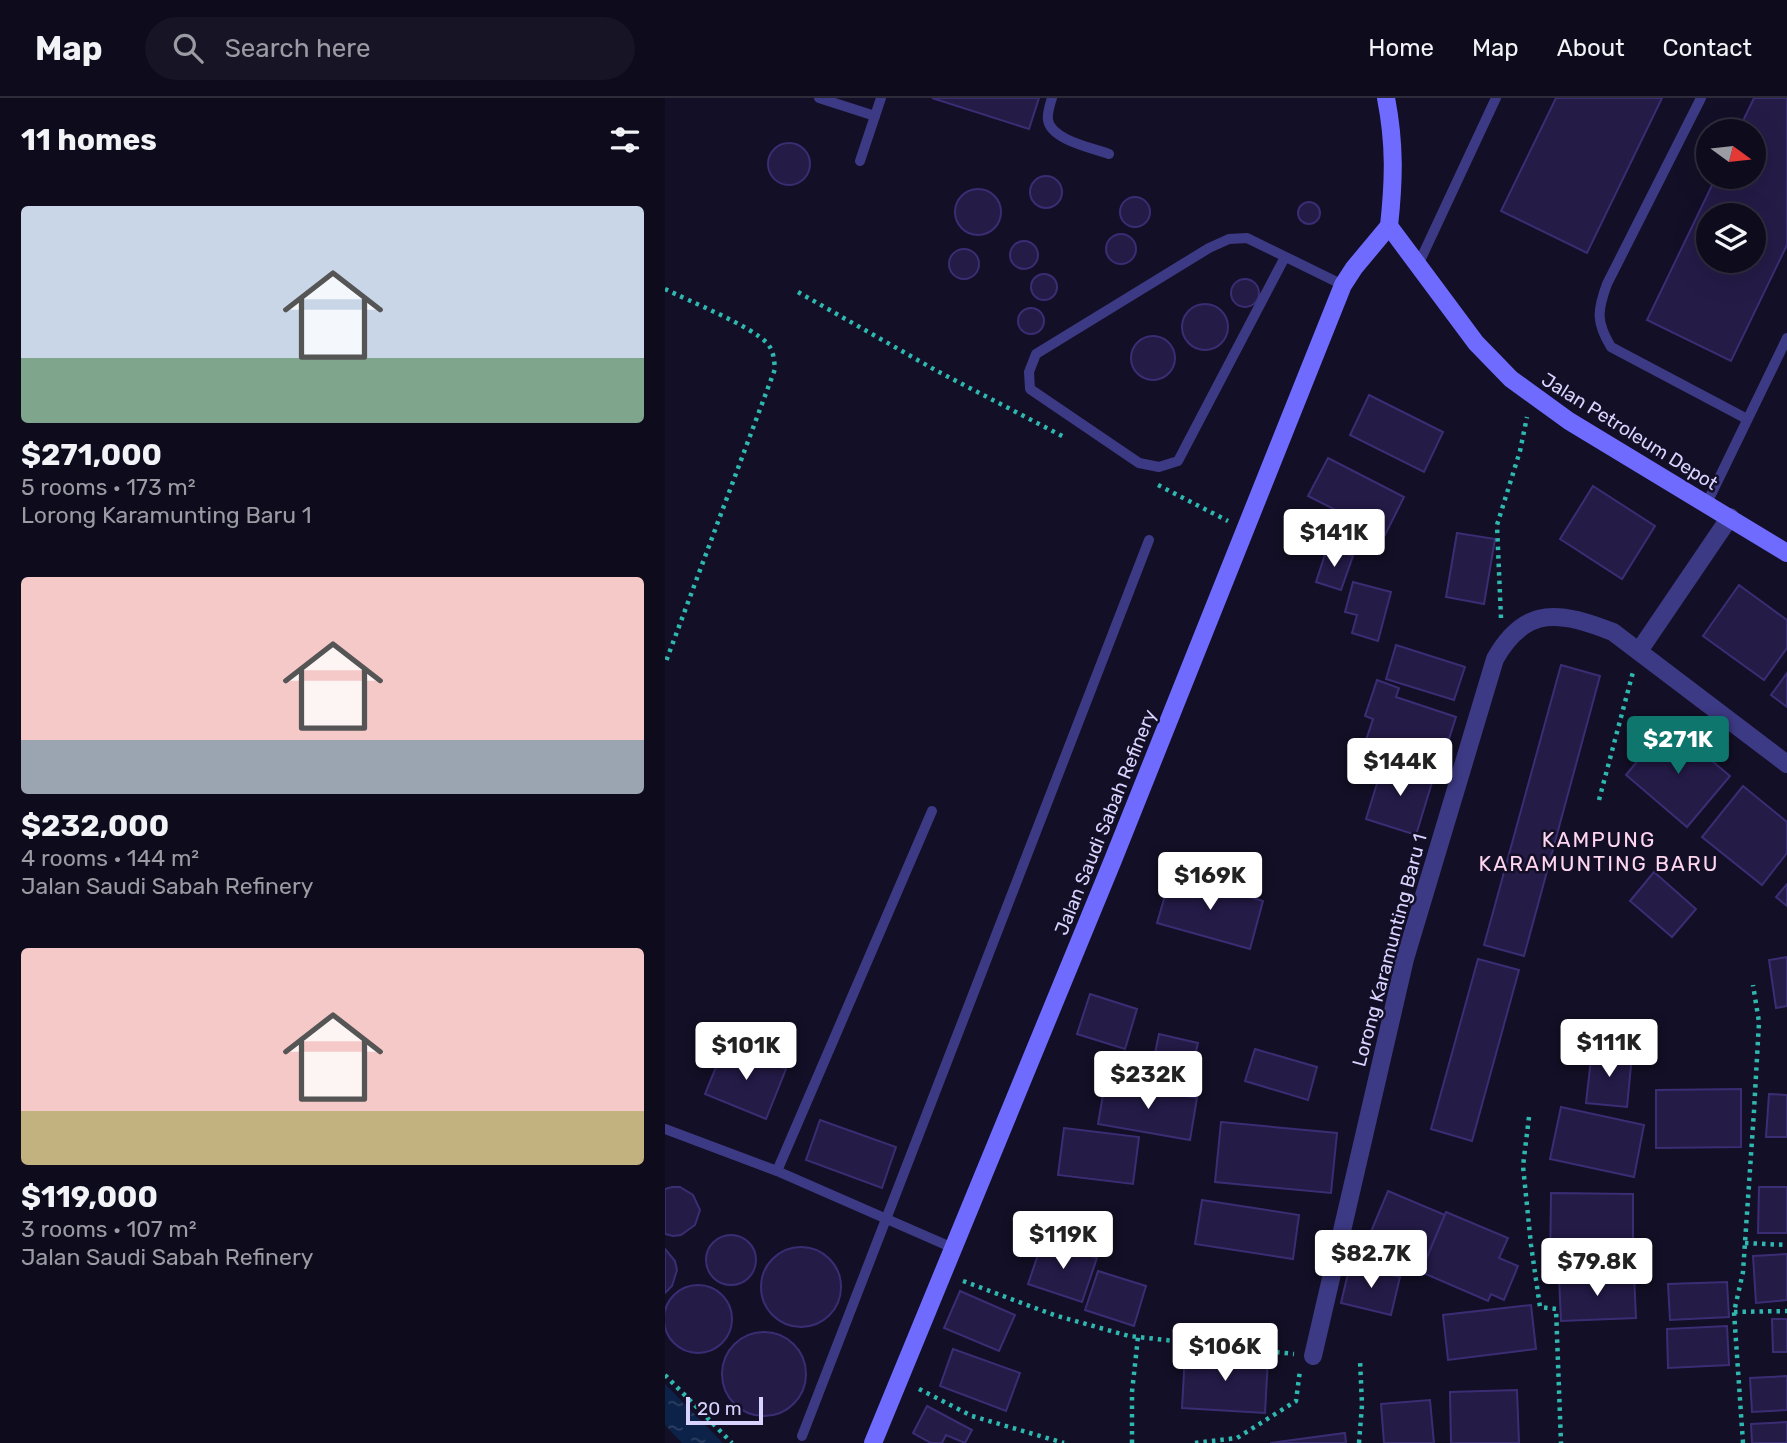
<!DOCTYPE html>
<html lang="en">
<head>
<meta charset="utf-8">
<style>
	:root { --surface:#0e0b1c; --page:#171425; --text:#f1f3f6; --muted:#9b9ba3; --line:#2e2b3b; --accent:#0f766e }
	body { margin:0; font-family:Rubik,sans-serif; background:var(--page); color:var(--text); height:100vh; display:flex; flex-direction:column; font-size:26px; white-space:nowrap }
	* { box-sizing:border-box; margin:0 }
	p { font-size:23px; color:var(--muted) }
	.icon { flex:none; width:38px; height:38px; fill:none; stroke:currentColor; stroke-width:2; stroke-linecap:round; stroke-linejoin:round }
	.map { position:relative; flex:1; overflow:hidden }
	.panel { display:flex; flex-direction:column; background:var(--surface); width:665px }
	.panel>* { flex:none }
	.needle { width:46px; rotate:105deg }
	.controls { position:absolute; left:1031px; top:21px; display:grid; gap:14px }
	.controls a { display:grid; place-items:center; width:70px; height:70px; border-radius:50%; background:var(--surface); box-shadow:0 7px 28px #0002,0 0 0 2px var(--line); font-size:35px }
	.scale { position:absolute; left:21px; bottom:18px; width:77px; box-sizing:border-box; padding-left:7px; border:4px solid #d9d4ff; border-top:0; font-size:19px; line-height:24px; white-space:nowrap; color:#d9d4ff; -webkit-text-stroke:5px #130f26; paint-order:stroke }
	.price { position:absolute; translate:-50% -60px; padding:0 16px; border-radius:7px; background:#fff; color:#222; font-size:23px; line-height:46px; filter:drop-shadow(0 2px 4px #0008) }
	.price::after { content:''; position:absolute; left:50%; top:42px; width:21px; height:16px; margin-left:-10px; background:inherit; clip-path:polygon(0 0,100% 0,50% 100%) }
	.price.on { background:var(--accent); color:#fff }
	ul { padding:0; list-style:none }
	li { display:grid; align-content:center; gap:14px; height:371px; padding:0 21px }
	li span { display:grid; place-items:center; height:217px; border-radius:7px; color:#555 }
	li>.icon { margin-inline-start:auto }
	span .icon { width:126px; height:126px; fill:#fffc; stroke-width:1 }
	li b { font-size:30px }
	h2 { display:flex; justify-content:space-between; align-items:center; height:84px; padding:0 21px; font-size:30px }
	header { display:flex; align-items:center; gap:42px; box-sizing:border-box; height:98px; padding:0 35px; background:var(--surface); border-bottom:2px solid var(--line) }
	header strong { font-size:33px }
	nav { display:flex; gap:38px; margin-inline-start:auto; font-size:24px }
	.search { width:490px; height:63px; background:var(--page); display:flex; align-items:center; gap:18px; box-sizing:border-box; padding:0 24px; border-radius:38px; color:var(--muted); font-size:26px }
	main { display:flex; flex:1; min-height:0 }
	.map>svg:first-child { display:block }
	.water { fill:url(#water-ripples) }
	.building { fill:#241b47; stroke:#3b2d73; stroke-width:2; fill-rule:evenodd }
	.lines { fill:none; stroke-linecap:round; stroke-linejoin:round }
	.path { stroke:#2fb8b0; stroke-width:4.5; stroke-dasharray:3.5 5; stroke-linecap:butt }
	.lane { stroke:#3d3a85; stroke-width:10 }
	.street { stroke:#3d3a85; stroke-width:18 }
	.secondary { stroke:#6f6bff; stroke-width:18 }
	.labels { text-anchor:middle; stroke-width:5; stroke-linejoin:round; paint-order:stroke }
	.street-label { font-size:19px; fill:#d9d4ff; stroke:#130f26 }
	.neighbourhood-label { font-size:21px; letter-spacing:2px; fill:#ffd6f0; stroke:#130f26 }
</style>
</head>
<body>
<header>
<strong>Map</strong>
<div class="search"><svg class="icon" aria-label="search" viewBox="0 0 24 24"><circle cx="10" cy="10" r="6"/><path d="M15 15l6 6"/></svg>Search here</div>
<nav><a>Home</a><a>Map</a><a>About</a><a>Contact</a></nav>
</header>
<main>
<section class="panel">
<h2>11 homes<svg class="icon" aria-label="filters" viewBox="0 0 24 24"><path d="M4 7h16M4 17h16"/><circle cx="9" cy="7" r="2"/><circle cx="15" cy="17" r="2"/></svg></h2>
<ul>
<li><span style="background:linear-gradient(#c9d6e8 70%,#7fa58c 0)"><svg class="icon" aria-label="home" viewBox="0 0 24 24"><path d="M3 11l9-7 9 7M6 9v11h12V9"/></svg></span><div><b>$271,000</b><p>5 rooms · 173 m²</p><p>Lorong Karamunting Baru 1</p></div></li>
<li><span style="background:linear-gradient(#f6c9c9 75%,#9aa5b1 0)"><svg class="icon" aria-label="home" viewBox="0 0 24 24"><path d="M3 11l9-7 9 7M6 9v11h12V9"/></svg></span><div><b>$232,000</b><p>4 rooms · 144 m²</p><p>Jalan Saudi Sabah Refinery</p></div></li>
<li><span style="background:linear-gradient(#f6c9c9 75%,#c2b280 0)"><svg class="icon" aria-label="home" viewBox="0 0 24 24"><path d="M3 11l9-7 9 7M6 9v11h12V9"/></svg></span><div><b>$119,000</b><p>3 rooms · 107 m²</p><p>Jalan Saudi Sabah Refinery</p></div></li>
</ul>
</section>
<div class="map">
<svg width="1122" height="1345" viewBox="0 0 1122 1345">
	<defs>
		<pattern id="water-ripples" width="26" height="14" patternUnits="userSpaceOnUse" patternTransform="scale(1.75)"><rect width="26" height="14" fill="#0c2248"/><path d="M2 4q2-2 4 0t4 0M15 11q2-2 4 0t4 0" fill="none" stroke="#2f4163"/></pattern>
	</defs>
	<rect width="100%" height="100%" fill="#130f26"/>
	<polygon class="water" points="0,1286 58,1345 17,1345 0,1327"/>
	<g class="building">
		<polygon points="267,0 374,0 364,31"/>
		<polygon points="891,0 997,0 922,155 836,113"/>
		<path d="M 1089,0 L 1122,0 L 1122,147 L 1066,263 L 982,222 L 1051,79 L 1088,79 L 1088,33 L 1073,33 ZM 1043,117 L 1088,117 L 1088,163 L 1043,163 Z"/>
		<circle cx="124" cy="66" r="21"/>
		<circle cx="381" cy="94" r="16"/>
		<circle cx="313" cy="114" r="23"/>
		<circle cx="470" cy="114" r="15"/>
		<circle cx="644" cy="115" r="11"/>
		<circle cx="456" cy="151" r="15"/>
		<circle cx="359" cy="157" r="14"/>
		<circle cx="299" cy="166" r="15"/>
		<circle cx="379" cy="189" r="13"/>
		<circle cx="580" cy="195" r="14"/>
		<circle cx="540" cy="229" r="23"/>
		<circle cx="366" cy="223" r="13"/>
		<circle cx="488" cy="260" r="22"/>
		<polygon points="704,297 778,334 759,374 685,337"/>
		<polygon points="663,360 739,399 720,437 643,398"/>
		<polygon points="928,388 990,428 957,481 895,441"/>
		<polygon points="792,435 830,441 819,506 781,499"/>
		<polygon points="662,450 688,458 676,492 651,484"/>
		<polygon points="688,484 726,494 713,543 687,535 692,517 680,514"/>
		<polygon points="1074,487 1122,522 1122,550 1099,582 1038,538"/>
		<polygon points="731,547 800,569 789,602 721,581"/>
		<polygon points="896,567 935,578 859,858 819,847"/>
		<polygon points="1122,575 1122,609 1106,597"/>
		<polygon points="712,582 734,590 731,599 791,619 776,666 701,642 708,621 700,618"/>
		<polygon points="1003,626 1065,678 1022,729 961,677"/>
		<polygon points="719,663 769,678 751,737 701,721"/>
		<polygon points="1078,688 1122,724 1122,755 1097,787 1037,739"/>
		<polygon points="989,774 1031,811 1007,839 965,803"/>
		<polygon points="506,777 598,803 585,851 492,825"/>
		<polygon points="1122,786 1122,808 1111,799"/>
		<polygon points="1122,859 1122,908 1111,910 1104,862"/>
		<polygon points="813,861 854,872 807,1043 766,1031"/>
		<polygon points="425,896 472,911 460,951 412,936"/>
		<polygon points="494,936 533,945 526,974 488,965"/>
		<polygon points="60,947 121,971 101,1021 40,996"/>
		<polygon points="590,951 652,969 643,1002 580,983"/>
		<polygon points="927,952 967,957 962,1009 921,1005"/>
		<polygon points="440,985 532,1000 525,1042 433,1026"/>
		<polygon points="1076,991 1076,1049 991,1050 991,992"/>
		<polygon points="1104,996 1122,997 1122,1039 1101,1039"/>
		<polygon points="896,1009 979,1027 969,1079 885,1061"/>
		<polygon points="155,1022 231,1049 217,1090 141,1062"/>
		<polygon points="556,1024 672,1035 666,1095 550,1084"/>
		<polygon points="399,1030 474,1039 468,1086 393,1077"/>
		<polygon points="7,1089 15,1089 28,1097 35,1112 30,1127 16,1137 8,1138 0,1136 0,1091"/>
		<polygon points="1094,1089 1122,1089 1122,1135 1093,1135"/>
		<polygon points="723,1093 780,1117 758,1168 702,1143"/>
		<polygon points="886,1095 968,1096 968,1168 885,1168"/>
		<polygon points="537,1102 634,1117 628,1161 530,1146"/>
		<polygon points="781,1114 843,1140 834,1160 853,1168 839,1202 826,1196 823,1203 756,1174"/>
		<circle cx="66" cy="1162" r="25"/>
		<polygon points="378,1142 432,1160 417,1204 363,1186"/>
		<circle cx="136" cy="1189" r="40"/>
		<polygon points="0,1151 10,1163 12,1172 7,1188 0,1195"/>
		<polygon points="1122,1156 1122,1202 1091,1205 1088,1158"/>
		<polygon points="685,1167 735,1179 726,1217 676,1205"/>
		<polygon points="433,1173 481,1188 469,1228 420,1212"/>
		<polygon points="969,1176 971,1220 896,1223 894,1179"/>
		<polygon points="1062,1184 1064,1219 1005,1222 1003,1186"/>
		<circle cx="33" cy="1221" r="34"/>
		<polygon points="295,1193 350,1217 334,1253 279,1230"/>
		<polygon points="866,1207 871,1251 783,1262 778,1217"/>
		<polygon points="1107,1221 1122,1221 1122,1254 1108,1254"/>
		<polygon points="1062,1228 1064,1267 1003,1270 1002,1231"/>
		<circle cx="99" cy="1276" r="42"/>
		<polygon points="288,1251 355,1275 341,1313 275,1288"/>
		<polygon points="520,1255 603,1260 600,1315 517,1310"/>
		<polygon points="1122,1278 1122,1312 1087,1314 1085,1280"/>
		<polygon points="852,1292 854,1345 786,1345 785,1294"/>
		<polygon points="765,1302 769,1345 719,1345 716,1306"/>
		<polygon points="262,1308 307,1332 300,1345 281,1337 277,1345 266,1345 248,1335"/>
		<polygon points="1122,1324 1122,1345 1087,1345 1086,1326"/>
		<polygon points="680,1335 681,1345 605,1345"/>
	</g>
	<g class="lines">
		<g class="path">
			<path d="M 0,191 C 24,203 86,228 102,245 C 109,253 109,262 110,271 L 0,566"/>
			<polyline points="133,194 272,273 401,340"/>
			<polyline points="493,387 563,423"/>
			<polyline points="836,520 832,427 855,353 862,319"/>
			<polyline points="934,702 968,574"/>
			<polyline points="864,1019 858,1068 866,1147 875,1209 891,1211 896,1345"/>
			<polyline points="1080,1145 1122,1147"/>
			<polyline points="298,1183 389,1217 464,1238 629,1256"/>
			<polyline points="1069,1214 1122,1213"/>
			<polyline points="0,1277 67,1345"/>
			<polyline points="254,1291 307,1318 399,1345"/>
			<polyline points="467,1345 467,1294 473,1239"/>
			<polyline points="530,1345 572,1340 631,1303 635,1272"/>
			<polyline points="694,1345 697,1307 695,1262"/>
			<polyline points="1078,1345 1069,1214 1078,1174 1089,1013 1094,924 1088,887"/>
		</g>
		<g class="lane">
			<polyline points="154,0 210,18"/>
			<path d="M 387,0 C 385,6 382,15 383,22 C 386,42 428,50 444,56"/>
			<path d="M 1036,0 L 942,186 C 932,213 931,224 946,249 L 1082,321"/>
			<polyline points="195,63 216,0"/>
			<polyline points="620,159 513,363 494,369 474,365 365,291 364,274 371,256 544,150 564,141 582,140 678,187"/>
			<polyline points="753,167 831,0"/>
			<polyline points="1042,405 1122,240"/>
			<polyline points="0,1031 112,1073 288,1150"/>
			<polyline points="112,1073 267,713"/>
			<polyline points="137,1338 484,442"/>
		</g>
		<g class="street">
			<polyline points="974,553 1065,419"/>
			<path d="M 648,1258 L 740,861 L 830,561 C 861,506 896,514 948,534 L 1122,666"/>
		</g>
		<g class="secondary">
			<path d="M 721,0 C 730,46 729,82 724,128"/>
			<polyline points="724,128 811,245 846,281 904,323 1122,455"/>
			<polyline points="208,1345 448,762 678,187 689,170 724,128"/>
		</g>
	</g>
	<g class="labels">
		<g class="street-label">
			<text transform="translate(965 333) rotate(32)" y="7">Jalan Petroleum Depot</text>
			<text transform="translate(440 724) rotate(-68)" y="7">Jalan Saudi Sabah Refinery</text>
			<text transform="translate(724 852) rotate(-75)" y="7">Lorong Karamunting Baru 1</text>
		</g>
		<g class="neighbourhood-label">
			<text x="934" y="749">KAMPUNG<tspan x="934" dy="24">KARAMUNTING BARU</tspan></text>
		</g>
	</g>
</svg>
<div class="controls">
<a><svg class="needle" viewBox="-14 -14 28 28"><path d="M0-13l5 13h-10z" fill="#e53935"/><path d="M0 13l5-13h-10z" fill="#9b9ba3"/></svg></a>
<a><svg class="icon" aria-label="layers" viewBox="0 0 24 24"><path d="M12 4l9 5-9 5-9-5zM3 14l9 5 9-5"/></svg></a>
</div>
<div class="scale">20 m</div>
<b class="price" style="left:669px;top:471px">$141K</b>
<b class="price on" style="left:1013px;top:678px">$271K</b>
<b class="price" style="left:735px;top:700px">$144K</b>
<b class="price" style="left:545px;top:814px">$169K</b>
<b class="price" style="left:944px;top:981px">$111K</b>
<b class="price" style="left:81px;top:984px">$101K</b>
<b class="price" style="left:483px;top:1013px">$232K</b>
<b class="price" style="left:398px;top:1173px">$119K</b>
<b class="price" style="left:706px;top:1192px">$82.7K</b>
<b class="price" style="left:932px;top:1200px">$79.8K</b>
<b class="price" style="left:560px;top:1285px">$106K</b>
</div>
</main>
</body>
</html>
